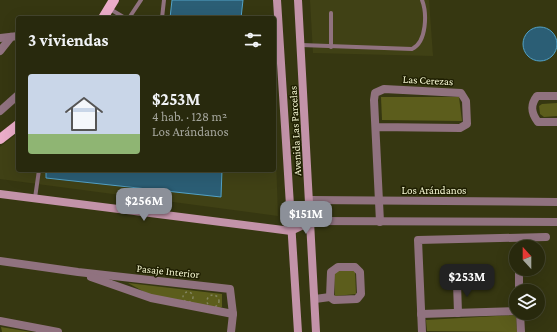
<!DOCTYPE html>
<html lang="es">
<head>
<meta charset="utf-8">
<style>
	:root { --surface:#28290d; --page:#34351b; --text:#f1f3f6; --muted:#a5a69d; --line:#44452e; --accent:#8c9099 }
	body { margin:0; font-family:"Crimson Pro",serif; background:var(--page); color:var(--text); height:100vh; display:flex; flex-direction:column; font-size:15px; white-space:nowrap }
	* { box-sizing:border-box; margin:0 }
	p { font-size:13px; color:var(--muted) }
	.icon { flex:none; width:22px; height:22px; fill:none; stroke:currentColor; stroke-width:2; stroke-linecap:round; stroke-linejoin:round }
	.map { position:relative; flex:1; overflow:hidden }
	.drawer { position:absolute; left:16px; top:16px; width:260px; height:156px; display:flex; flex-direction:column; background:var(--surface); border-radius:4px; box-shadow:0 4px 16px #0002,0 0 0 1px var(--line) }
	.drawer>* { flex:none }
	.needle { width:26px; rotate:339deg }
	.tools { position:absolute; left:509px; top:240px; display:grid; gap:8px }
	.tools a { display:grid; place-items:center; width:36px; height:36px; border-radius:50%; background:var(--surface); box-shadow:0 4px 16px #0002,0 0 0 1px var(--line); font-size:20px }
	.price { position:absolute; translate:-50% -34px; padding:0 9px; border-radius:8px; background:var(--accent); color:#fff; font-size:13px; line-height:26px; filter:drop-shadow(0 1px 2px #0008) }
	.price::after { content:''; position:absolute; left:50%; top:24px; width:12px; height:9px; margin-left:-6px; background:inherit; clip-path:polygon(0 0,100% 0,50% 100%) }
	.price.selected { background:#222; color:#fff }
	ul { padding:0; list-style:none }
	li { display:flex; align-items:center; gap:12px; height:100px; padding:0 12px }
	li span { display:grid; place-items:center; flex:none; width:112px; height:80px; border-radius:4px; color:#555 }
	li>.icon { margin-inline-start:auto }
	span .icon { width:48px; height:48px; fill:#fffc; stroke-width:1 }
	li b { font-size:17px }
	h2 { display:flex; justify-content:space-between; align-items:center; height:48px; padding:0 12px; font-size:17px }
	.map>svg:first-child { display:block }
	.built { fill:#404115 }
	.green { fill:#5c5d1c }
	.building { fill:#2b5e75; stroke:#52a2c7 }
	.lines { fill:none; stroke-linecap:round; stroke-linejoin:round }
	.path { stroke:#83845f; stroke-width:1.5; stroke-dasharray:2 3; stroke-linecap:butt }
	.lane { stroke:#90727f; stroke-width:4 }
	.street { stroke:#90727f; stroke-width:8 }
	.secondary { stroke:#c393a9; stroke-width:8 }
	.primary { stroke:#ebadc9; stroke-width:10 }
	.labels { text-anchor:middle; stroke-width:3; stroke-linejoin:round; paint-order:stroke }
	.street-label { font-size:11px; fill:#f4f6d1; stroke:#1e1e01 }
</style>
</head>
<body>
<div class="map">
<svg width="557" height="332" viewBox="0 0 557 332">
	<rect width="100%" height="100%" fill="#363711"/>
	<g class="built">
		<polygon points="310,0 429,0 433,56 313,53"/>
		<polygon points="274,101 278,216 0,179 0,147 18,133 18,170 274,170"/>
	</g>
	<g class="green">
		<polygon points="381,97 459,97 462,121 382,120"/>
		<polygon points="557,103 557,116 544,117 540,114 539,106 542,104"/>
		<polygon points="355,270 356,294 335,296 334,271"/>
		<polygon points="128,283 222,294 222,307 216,310 150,295"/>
		<polygon points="516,315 517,332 427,331 426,320"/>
		<polygon points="1,327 31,332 2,332"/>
	</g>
	<g class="building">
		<polygon points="172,0 243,0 241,18 170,18"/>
		<circle cx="540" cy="44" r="17"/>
		<polygon points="46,170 222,170 221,197 46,178"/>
	</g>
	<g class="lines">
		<g class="path">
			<circle cx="188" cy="297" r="5"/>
			<circle cx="213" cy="301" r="6"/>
		</g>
		<g class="lane">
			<polyline points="110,9 125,18"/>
			<polyline points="331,13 331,47"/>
			<polyline points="129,18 141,0"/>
			<polyline points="162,18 164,0"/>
			<path d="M 301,45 L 412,49 C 427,42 427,13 422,0"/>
			<polyline points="35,198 39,170"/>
		</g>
		<g class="street">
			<polyline points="0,38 18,36"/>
			<polyline points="0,51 11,37"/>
			<path d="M 557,96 L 537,96 C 530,105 531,113 538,122 L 557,122"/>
			<polyline points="0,111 18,95"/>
			<polyline points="376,127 460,128 467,124 466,101 461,93 384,89 375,93 374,100 380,222"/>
			<polyline points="310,200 557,202"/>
			<polyline points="312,221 557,222"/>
			<polyline points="0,261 78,272 230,289 233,314 231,332"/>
			<polyline points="519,273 519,291"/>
			<polyline points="91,277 151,298 233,314"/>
			<polyline points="457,283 458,313"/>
			<polyline points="315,299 330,297 334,300 357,299 361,294 360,272 355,267 338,267 331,272 330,297"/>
			<polyline points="520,313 521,332"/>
			<polyline points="421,314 516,311"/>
			<polyline points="0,321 58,332"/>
			<polyline points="422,332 418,240 546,237"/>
		</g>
		<g class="secondary">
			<polyline points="277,0 298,332"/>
			<polyline points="298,0 316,332"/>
			<polyline points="0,194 291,231"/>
			<polyline points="291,231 312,221"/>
		</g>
		<g class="primary">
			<polyline points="103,18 114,0"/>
			<polyline points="0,139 18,125"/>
		</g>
	</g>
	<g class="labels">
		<g class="street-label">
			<text transform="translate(428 80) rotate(3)" y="4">Las Cerezas</text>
			<text transform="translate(295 131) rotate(-93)" y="4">Avenida Las Parcelas</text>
			<text x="434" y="194">Los Arándanos</text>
			<text transform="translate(168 271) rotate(6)" y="4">Pasaje Interior</text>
		</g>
	</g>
</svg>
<div class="tools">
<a><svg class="needle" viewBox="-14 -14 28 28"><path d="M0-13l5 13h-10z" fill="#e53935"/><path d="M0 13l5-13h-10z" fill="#a5a69d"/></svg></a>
<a><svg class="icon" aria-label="layers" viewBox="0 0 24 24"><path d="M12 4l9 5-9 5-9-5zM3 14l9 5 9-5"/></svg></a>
</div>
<b class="price" style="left:144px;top:222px">$256M</b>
<b class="price" style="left:306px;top:235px">$151M</b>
<b class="price selected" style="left:467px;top:298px">$253M</b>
<section class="drawer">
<h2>3 viviendas<svg class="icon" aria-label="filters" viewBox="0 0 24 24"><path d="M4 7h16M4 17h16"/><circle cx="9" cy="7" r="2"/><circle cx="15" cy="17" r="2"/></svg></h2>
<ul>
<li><span style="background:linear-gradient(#c9d6e8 75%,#8fb573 0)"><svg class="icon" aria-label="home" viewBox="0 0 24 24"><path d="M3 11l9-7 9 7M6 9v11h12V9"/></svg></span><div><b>$253M</b><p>4 hab. · 128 m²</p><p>Los Arándanos</p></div></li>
</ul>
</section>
</div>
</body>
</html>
